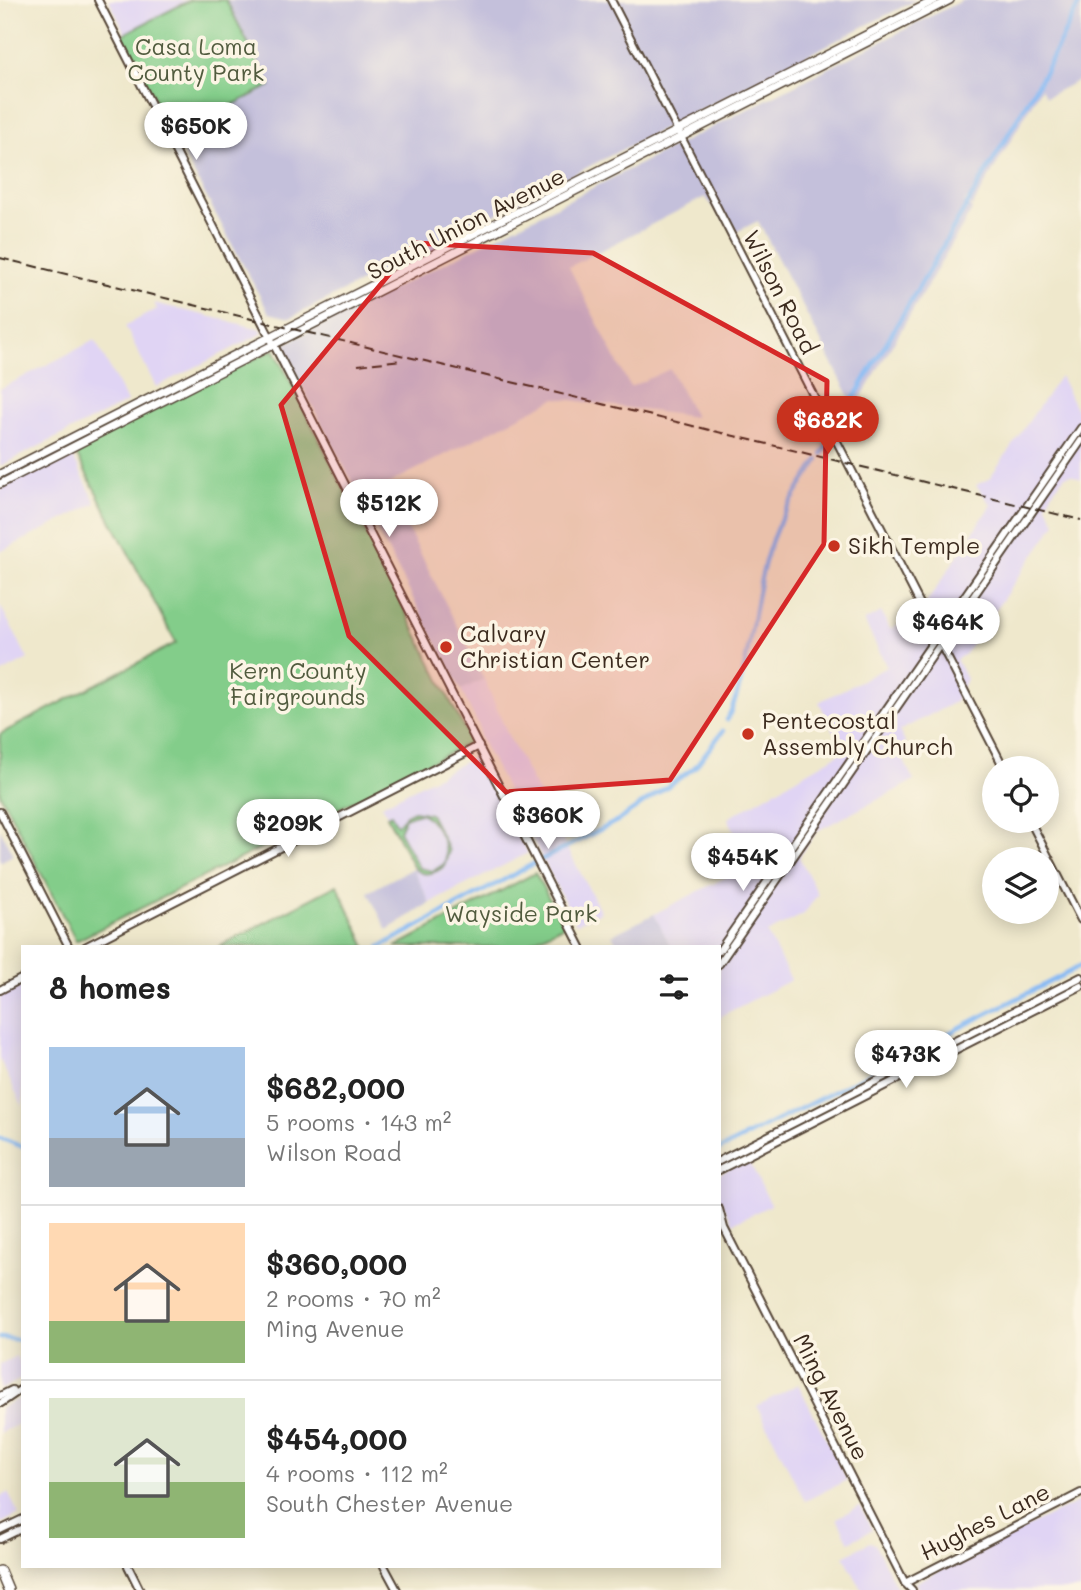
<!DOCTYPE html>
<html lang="en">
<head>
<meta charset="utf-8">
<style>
	:root { --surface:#fff; --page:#f6f6f6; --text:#222; --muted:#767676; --line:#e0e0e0; --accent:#c8321e }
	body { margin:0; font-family:Mali,sans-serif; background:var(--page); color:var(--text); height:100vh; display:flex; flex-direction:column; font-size:26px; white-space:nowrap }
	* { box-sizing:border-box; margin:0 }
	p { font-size:23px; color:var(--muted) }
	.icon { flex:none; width:38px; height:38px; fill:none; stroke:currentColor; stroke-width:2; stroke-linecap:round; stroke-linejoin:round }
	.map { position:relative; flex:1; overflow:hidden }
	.panel { position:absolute; left:21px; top:945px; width:700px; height:623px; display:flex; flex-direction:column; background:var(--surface); border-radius:0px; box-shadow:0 4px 18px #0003 }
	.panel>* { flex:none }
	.buttons { position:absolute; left:982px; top:756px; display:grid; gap:14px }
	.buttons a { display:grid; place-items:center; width:77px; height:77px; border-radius:50%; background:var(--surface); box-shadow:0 4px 18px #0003; font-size:35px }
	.price { position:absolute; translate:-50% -60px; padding:0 16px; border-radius:24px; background:#fff; color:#222; font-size:23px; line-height:46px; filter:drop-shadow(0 2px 4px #0008) }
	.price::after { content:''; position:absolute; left:50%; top:42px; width:21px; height:16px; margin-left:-10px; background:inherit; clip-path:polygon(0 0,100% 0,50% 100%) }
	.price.on { background:var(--accent); color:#fff }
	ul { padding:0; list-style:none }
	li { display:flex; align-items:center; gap:21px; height:175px; padding:0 28px }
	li+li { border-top:2px solid var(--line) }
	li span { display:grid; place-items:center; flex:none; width:196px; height:140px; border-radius:0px; color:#555 }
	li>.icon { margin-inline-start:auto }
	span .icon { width:84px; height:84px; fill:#fffc; stroke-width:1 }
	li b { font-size:30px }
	h2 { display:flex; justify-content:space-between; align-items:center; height:84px; padding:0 28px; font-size:30px }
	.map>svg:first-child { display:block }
	.built { fill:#e0d4f4 }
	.industrial { fill:#c4c0db }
	.green { fill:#83cd8a; stroke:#5f7c54; stroke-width:2; fill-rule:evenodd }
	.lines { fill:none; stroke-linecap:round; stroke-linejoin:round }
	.canal { stroke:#86baf4; stroke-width:4.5 }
	.secondary-casing { stroke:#564638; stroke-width:10 }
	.primary-casing { stroke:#564638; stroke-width:10 }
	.highway-casing { stroke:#564638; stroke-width:12 }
	.secondary { stroke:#fff; stroke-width:6 }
	.primary { stroke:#fff; stroke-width:7 }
	.highway { stroke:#fff; stroke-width:9 }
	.rail { stroke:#3b2a1e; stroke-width:2; stroke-dasharray:10 5; stroke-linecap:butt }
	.marked { fill:#d62828; fill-opacity:0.2; stroke:#d62828; stroke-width:5; stroke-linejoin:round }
	.poi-dot { fill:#c8321e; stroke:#fcf5e5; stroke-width:2.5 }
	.labels { text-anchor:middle; stroke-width:7; stroke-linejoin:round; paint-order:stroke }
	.park-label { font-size:23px; fill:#515b3e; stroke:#fcf5e5 }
	.street-label { font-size:23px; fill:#3b2a1e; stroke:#fcf5e5 }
	.poi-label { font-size:23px; fill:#3b2a1e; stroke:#fcf5e5; text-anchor:start }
</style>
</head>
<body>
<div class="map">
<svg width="1081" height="1590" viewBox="0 0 1081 1590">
	<rect width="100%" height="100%" fill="#fcf5e5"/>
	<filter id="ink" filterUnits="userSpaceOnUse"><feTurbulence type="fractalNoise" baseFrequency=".0143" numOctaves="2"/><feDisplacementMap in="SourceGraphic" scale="14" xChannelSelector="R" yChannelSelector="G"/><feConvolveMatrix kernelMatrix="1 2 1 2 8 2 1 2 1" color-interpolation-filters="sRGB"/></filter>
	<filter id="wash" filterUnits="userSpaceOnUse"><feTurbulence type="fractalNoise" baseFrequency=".00686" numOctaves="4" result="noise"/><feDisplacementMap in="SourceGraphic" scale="28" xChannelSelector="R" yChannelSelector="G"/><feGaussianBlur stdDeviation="1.57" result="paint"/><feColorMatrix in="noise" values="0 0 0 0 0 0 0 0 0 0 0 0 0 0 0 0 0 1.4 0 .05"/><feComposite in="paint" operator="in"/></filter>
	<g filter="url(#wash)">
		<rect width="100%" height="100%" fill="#efe8cc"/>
		<g class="built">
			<polygon points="109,0 190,0 125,33"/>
			<polygon points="154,303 261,329 263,333 156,387 125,326 157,309"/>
			<polygon points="95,340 127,402 0,466 0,389"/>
			<polygon points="1060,376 1081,418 1081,479 1071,475 1065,476 1054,490 1046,504 1056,523 964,655 956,659 966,679 955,702 899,731 910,752 902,757 914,781 817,831 799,857 818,894 804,914 767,933 791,980 723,1015 719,1020 719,947 671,947 654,914 736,872 724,849 739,841 728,818 844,751 819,702 887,667 864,621 881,612 890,629 918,616 991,505 976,485 989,479"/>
			<polygon points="70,451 96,503 0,552 0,488"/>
			<polygon points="0,605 28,659 0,674"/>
			<polygon points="484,679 509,737 601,912 576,924 480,737 479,726 461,690"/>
			<polygon points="478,755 528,853 430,903 382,805"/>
			<polygon points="23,985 23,1107 0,1060 0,997"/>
			<polygon points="748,1159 771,1205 733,1223 719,1196 719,1174"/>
			<polygon points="16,1356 23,1369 23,1378 0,1390 0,1364"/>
			<polygon points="798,1384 847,1480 805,1501 757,1406"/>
			<polygon points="23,1397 23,1422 0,1433 0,1408"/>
			<polygon points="8,1493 19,1514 0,1524 0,1497"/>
			<polygon points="1081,1500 1081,1590 919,1590 915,1583"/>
			<polygon points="860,1506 872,1530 849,1542 837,1518"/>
			<polygon points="870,1542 875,1544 898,1590 862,1590 844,1556"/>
		</g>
		<g class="industrial">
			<polygon points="226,0 916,0 470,227 473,234 428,257 424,250 290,318 269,313 173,135 270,86"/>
			<polygon points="963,0 1081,0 1081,79 1046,97 1041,88 972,207 967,198 963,206 967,201 972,210 836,440 831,431 850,397 758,221 734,233 705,197 569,267 630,387 670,369 695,417 556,398 382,487 401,524 409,531 484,679 461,690 281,346"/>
			<polygon points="0,829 13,855 0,862"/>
			<polygon points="413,868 430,903 387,930 368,892"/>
			<polygon points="654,914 671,947 619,947 612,935"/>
		</g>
		<g class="green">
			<polygon points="190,0 226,0 270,86 173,135 122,35"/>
			<polygon points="274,349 471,742 76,941 0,794 0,734 176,643 74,450"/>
			<path d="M 414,811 L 430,814 L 449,851 L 444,866 C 435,874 423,877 414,868 L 387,816 L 391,814 L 397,825 L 406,815 ZM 419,813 C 434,816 452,851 444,864 L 433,871 L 419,868 L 399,831 L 405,818 Z"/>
			<polygon points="535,873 564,925 521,947 395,947"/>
			<polygon points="337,885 366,947 218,947"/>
		</g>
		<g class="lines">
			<g class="canal">
				<polyline points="836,429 1047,68 1081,0"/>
				<polyline points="822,454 830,440"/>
				<path d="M 727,720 C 755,661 750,590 776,530 C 786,506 804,483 818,460"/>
				<polyline points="541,860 619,820 694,768 723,731"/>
				<polyline points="380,947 535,863"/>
				<polyline points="0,1138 23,1147"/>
				<polyline points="719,1150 1081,966"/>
				<polyline points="0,1338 23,1340"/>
			</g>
		</g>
	</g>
	<g filter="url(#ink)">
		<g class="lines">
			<g class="secondary-casing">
				<g id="secondary">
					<polyline points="98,0 581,947"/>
					<polyline points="611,0 1004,768"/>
					<polyline points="0,812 69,947"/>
					<polyline points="1030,821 1081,920"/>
					<polyline points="85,947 479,746"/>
					<polyline points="719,951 1081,428"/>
					<polyline points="719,964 1081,441"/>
					<polyline points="0,990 23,978"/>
					<polyline points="719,1161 1081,977"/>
					<polyline points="719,1170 1081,986"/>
					<polyline points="719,1209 724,1228 905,1583 912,1590"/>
					<polyline points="0,1396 12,1390"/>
					<polyline points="1,1403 23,1388"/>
					<polyline points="0,1530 23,1519"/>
					<polyline points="0,1539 23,1528"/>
					<polyline points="128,1566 140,1590"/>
					<polyline points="384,1566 397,1590"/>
					<polyline points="905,1583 1081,1493"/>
				</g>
			</g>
			<g class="primary-casing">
				<g id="primary">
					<polyline points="0,474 935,0"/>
					<polyline points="0,484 950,0"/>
				</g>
			</g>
			<g class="highway-casing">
				<polyline id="highway" points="0,1571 8,1590"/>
			</g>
			<use href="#secondary" class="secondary"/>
			<use href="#primary" class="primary"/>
			<use href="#highway" class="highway"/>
			<g class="rail">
				<polyline points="0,258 1081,520"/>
				<polyline points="358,365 402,360"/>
			</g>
		</g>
	</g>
	<path class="marked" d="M 415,243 L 593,253 L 827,381 L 824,544 L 670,780 L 506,792 L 349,636 L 281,405 Z"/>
	<g class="poi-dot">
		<circle cx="834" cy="546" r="7"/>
		<circle cx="446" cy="647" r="7"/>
		<circle cx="748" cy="734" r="7"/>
	</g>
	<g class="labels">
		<g class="park-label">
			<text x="196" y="55">Casa Loma<tspan x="196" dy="26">County Park</tspan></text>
			<text x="298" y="679">Kern County<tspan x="298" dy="26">Fairgrounds</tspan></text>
			<text x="521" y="922">Wayside Park</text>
		</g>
		<g class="street-label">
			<text transform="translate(466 224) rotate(-27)" y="8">South Union Avenue</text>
			<text transform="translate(780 292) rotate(63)" y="8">Wilson Road</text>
			<text transform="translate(831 1397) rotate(63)" y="8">Ming Avenue</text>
			<text transform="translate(985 1522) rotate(-27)" y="8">Hughes Lane</text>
		</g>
		<g class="poi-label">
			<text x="848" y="554">Sikh Temple</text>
			<text x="460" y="642">Calvary<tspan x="460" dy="26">Christian Center</tspan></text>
			<text x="762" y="729">Pentecostal<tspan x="762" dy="26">Assembly Church</tspan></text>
		</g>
	</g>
</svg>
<div class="buttons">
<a><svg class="icon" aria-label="locate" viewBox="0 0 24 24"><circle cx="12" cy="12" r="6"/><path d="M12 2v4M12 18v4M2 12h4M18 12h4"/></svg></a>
<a><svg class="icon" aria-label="layers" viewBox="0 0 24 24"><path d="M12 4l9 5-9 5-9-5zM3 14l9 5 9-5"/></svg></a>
</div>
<b class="price" style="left:196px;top:162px">$650K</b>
<b class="price on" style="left:828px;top:456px">$682K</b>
<b class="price" style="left:389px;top:539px">$512K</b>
<b class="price" style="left:948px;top:658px">$464K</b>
<b class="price" style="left:548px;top:851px">$360K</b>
<b class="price" style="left:288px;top:859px">$209K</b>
<b class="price" style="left:743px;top:893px">$454K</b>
<b class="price" style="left:906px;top:1090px">$473K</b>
<section class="panel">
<h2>8 homes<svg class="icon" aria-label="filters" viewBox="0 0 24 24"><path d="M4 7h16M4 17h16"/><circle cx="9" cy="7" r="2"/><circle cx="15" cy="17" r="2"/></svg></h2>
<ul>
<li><span style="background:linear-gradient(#a9c7e8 65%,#9aa5b1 0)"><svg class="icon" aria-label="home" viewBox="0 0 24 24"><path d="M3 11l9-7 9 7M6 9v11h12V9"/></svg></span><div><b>$682,000</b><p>5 rooms · 143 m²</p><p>Wilson Road</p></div></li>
<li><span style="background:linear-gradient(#ffd9b3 70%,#8fb573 0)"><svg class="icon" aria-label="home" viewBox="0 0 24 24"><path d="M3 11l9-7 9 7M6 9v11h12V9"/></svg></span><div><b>$360,000</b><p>2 rooms · 70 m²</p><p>Ming Avenue</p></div></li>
<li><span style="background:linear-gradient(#dfe7d0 60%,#8fb573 0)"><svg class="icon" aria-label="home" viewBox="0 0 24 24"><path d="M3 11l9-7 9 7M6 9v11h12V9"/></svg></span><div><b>$454,000</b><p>4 rooms · 112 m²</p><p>South Chester Avenue</p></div></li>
</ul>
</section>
</div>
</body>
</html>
